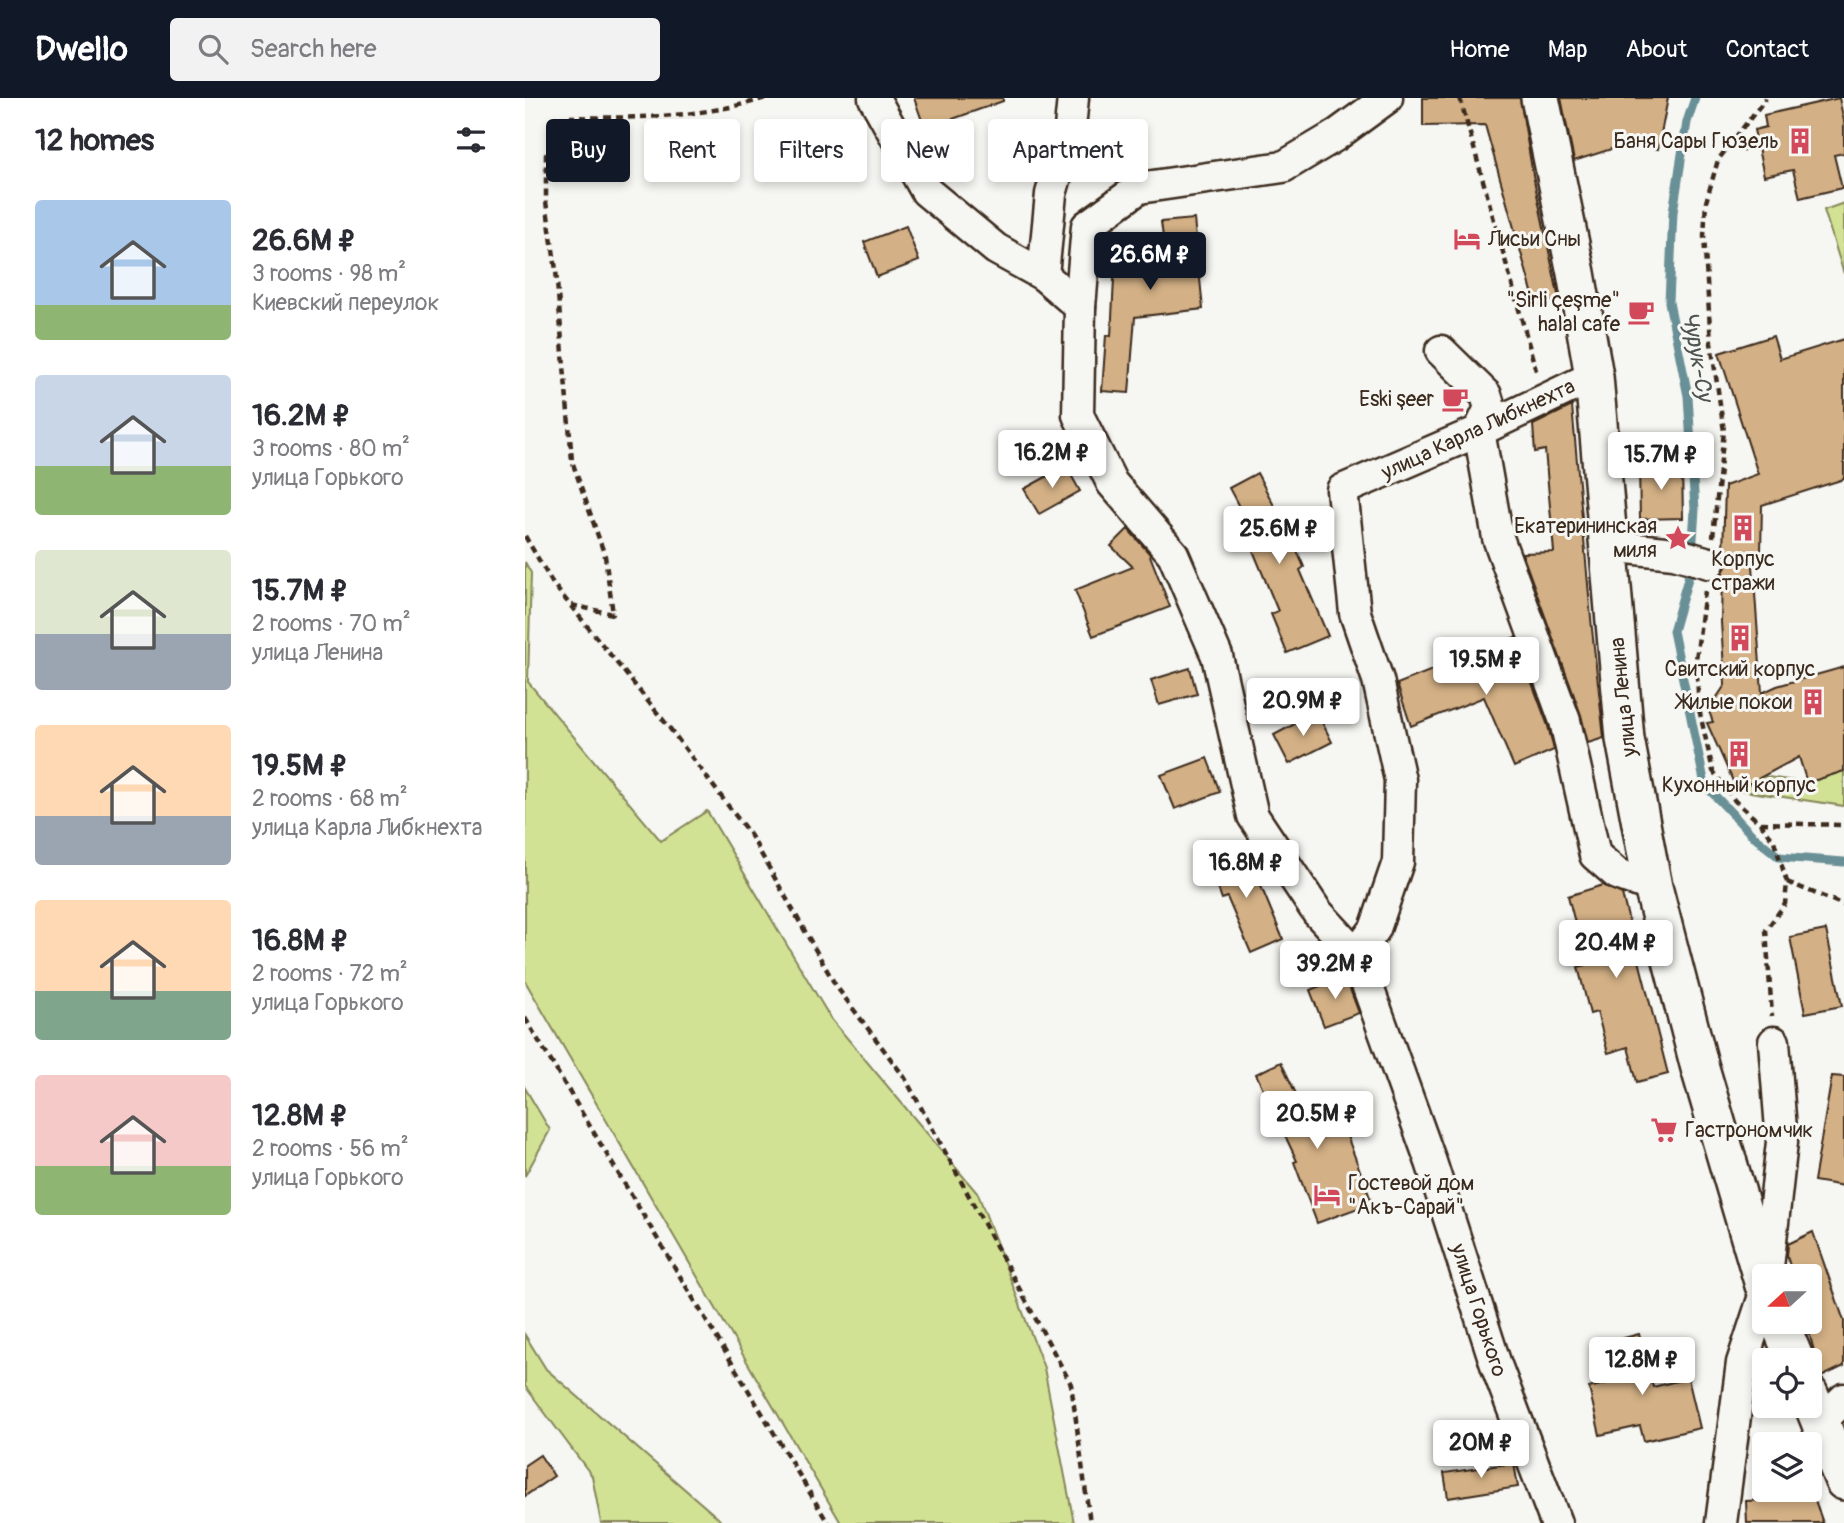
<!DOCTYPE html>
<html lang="en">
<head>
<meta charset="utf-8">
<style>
	:root { --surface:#fff; --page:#f2f2f3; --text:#2b2b33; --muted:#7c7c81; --accent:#111827 }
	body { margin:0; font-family:Pangolin,sans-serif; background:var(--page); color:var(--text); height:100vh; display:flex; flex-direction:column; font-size:26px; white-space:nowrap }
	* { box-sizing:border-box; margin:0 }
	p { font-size:23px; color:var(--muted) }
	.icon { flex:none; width:38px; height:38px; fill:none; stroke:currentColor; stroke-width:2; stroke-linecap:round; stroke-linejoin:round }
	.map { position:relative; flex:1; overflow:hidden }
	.drawer { display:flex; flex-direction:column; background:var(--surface); width:525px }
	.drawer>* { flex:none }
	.top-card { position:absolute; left:21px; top:21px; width:665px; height:63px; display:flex; gap:14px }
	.needle { width:46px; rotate:249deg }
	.buttons { position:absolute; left:1227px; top:1166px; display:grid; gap:14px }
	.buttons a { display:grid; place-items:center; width:70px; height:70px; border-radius:7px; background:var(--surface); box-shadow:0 4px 10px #0003; font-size:35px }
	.price { position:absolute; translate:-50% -60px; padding:0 16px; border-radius:7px; background:#fff; color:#222; font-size:23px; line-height:46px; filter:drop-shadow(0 2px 4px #0008) }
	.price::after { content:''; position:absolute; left:50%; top:42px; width:21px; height:16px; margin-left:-10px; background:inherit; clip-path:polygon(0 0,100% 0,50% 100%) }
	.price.on { background:var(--accent); color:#fff }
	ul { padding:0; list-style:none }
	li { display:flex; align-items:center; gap:21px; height:175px; padding:0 35px }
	li span { display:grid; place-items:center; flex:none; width:196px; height:140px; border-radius:7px; color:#555 }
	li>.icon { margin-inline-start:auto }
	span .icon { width:84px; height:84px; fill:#fffc; stroke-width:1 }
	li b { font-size:30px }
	h2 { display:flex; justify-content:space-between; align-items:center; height:84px; padding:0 35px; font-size:30px }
	.chip { padding:0 24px; border-radius:7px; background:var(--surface); box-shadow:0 4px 10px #0003; font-size:24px; line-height:63px }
	.chip.on { background:var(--accent); color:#fff }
	header { display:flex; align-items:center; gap:42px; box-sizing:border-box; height:98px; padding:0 35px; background:var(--accent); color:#fff }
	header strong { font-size:33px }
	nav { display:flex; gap:38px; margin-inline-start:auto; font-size:24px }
	.search { width:490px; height:63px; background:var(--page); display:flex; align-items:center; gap:18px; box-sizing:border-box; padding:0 24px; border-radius:7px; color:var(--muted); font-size:26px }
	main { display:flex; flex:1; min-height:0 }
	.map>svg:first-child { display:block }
	.green { fill:#d2e295; stroke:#86865a; stroke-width:2 }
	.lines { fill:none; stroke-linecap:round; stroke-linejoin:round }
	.stream { stroke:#699096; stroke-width:9 }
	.building { fill:#d3b085; stroke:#3b2a1e; stroke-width:2 }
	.minor-casing { stroke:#3b2a1e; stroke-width:35 }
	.major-casing { stroke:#3b2a1e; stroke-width:42 }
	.path { stroke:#3b2a1e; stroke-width:4.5; stroke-dasharray:7 5; stroke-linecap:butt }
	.minor { stroke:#f6f6f2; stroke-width:30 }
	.major { stroke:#f6f6f2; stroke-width:37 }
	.labels { text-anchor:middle; stroke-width:6; stroke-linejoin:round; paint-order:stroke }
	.poi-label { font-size:21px; fill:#3b2a1e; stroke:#f6f6f2; text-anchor:end }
	.street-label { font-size:21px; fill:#3b2a1e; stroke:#f6f6f2 }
	.water-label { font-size:23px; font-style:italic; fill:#4e5450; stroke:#f6f6f2 }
</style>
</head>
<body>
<header>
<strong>Dwello</strong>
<div class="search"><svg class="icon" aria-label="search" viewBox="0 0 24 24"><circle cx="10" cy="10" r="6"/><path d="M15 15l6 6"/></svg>Search here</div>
<nav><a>Home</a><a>Map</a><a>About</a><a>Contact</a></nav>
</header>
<main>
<section class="drawer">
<h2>12 homes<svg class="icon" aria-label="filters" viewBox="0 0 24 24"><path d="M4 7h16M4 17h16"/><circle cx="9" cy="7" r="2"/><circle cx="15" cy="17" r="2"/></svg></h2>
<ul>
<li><span style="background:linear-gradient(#a9c7e8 75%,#8fb573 0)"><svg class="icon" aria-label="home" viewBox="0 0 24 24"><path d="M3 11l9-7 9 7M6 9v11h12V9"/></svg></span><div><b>26.6M ₽</b><p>3 rooms · 98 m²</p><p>Киевский переулок</p></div></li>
<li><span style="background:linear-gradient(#c9d6e8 65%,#8fb573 0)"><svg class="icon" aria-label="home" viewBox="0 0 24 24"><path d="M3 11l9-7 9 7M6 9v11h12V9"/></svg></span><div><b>16.2M ₽</b><p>3 rooms · 80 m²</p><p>улица Горького</p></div></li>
<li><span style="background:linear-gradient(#dfe7d0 60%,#9aa5b1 0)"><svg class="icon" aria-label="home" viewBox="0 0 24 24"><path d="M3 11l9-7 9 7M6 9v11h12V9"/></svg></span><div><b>15.7M ₽</b><p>2 rooms · 70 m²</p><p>улица Ленина</p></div></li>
<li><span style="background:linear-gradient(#ffd9b3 65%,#9aa5b1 0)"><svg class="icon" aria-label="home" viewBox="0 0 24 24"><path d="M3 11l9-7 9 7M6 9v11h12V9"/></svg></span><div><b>19.5M ₽</b><p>2 rooms · 68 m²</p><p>улица Карла Либкнехта</p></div></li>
<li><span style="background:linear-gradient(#ffd9b3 65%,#7fa58c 0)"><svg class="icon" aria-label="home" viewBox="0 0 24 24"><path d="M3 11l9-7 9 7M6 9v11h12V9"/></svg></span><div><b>16.8M ₽</b><p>2 rooms · 72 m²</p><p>улица Горького</p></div></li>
<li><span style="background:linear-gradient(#f6c9c9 65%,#8fb573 0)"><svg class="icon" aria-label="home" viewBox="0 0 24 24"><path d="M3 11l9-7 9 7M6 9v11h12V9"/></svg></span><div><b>12.8M ₽</b><p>2 rooms · 56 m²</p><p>улица Горького</p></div></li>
</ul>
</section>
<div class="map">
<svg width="1319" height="1425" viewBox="0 0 1319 1425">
	<rect width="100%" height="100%" fill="#f6f6f2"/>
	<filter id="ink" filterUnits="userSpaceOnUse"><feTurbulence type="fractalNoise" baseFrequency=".0143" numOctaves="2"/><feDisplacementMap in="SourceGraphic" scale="14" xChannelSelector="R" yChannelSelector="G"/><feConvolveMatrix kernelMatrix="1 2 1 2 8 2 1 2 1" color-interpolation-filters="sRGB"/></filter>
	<g filter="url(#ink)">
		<g class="green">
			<polygon points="1319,105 1319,176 1299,112"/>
			<polygon points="0,464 6,475 3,584 136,743 182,713 306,921 453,1096 519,1270 549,1425 316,1425 0,883"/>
			<polygon points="1319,665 1319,708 1212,692 1237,678 1282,685 1316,674"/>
			<polygon points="0,990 25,1032 0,1078"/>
			<polygon points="0,1237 21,1271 193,1420 197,1425 76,1425 67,1378 0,1288"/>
		</g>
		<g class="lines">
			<polyline class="stream" points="1170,0 1162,24 1148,114 1144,204 1163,298 1170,412 1166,470 1148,533 1180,687 1227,737 1254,759 1319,764"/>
		</g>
		<g class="building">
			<polygon points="389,0 478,0 478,3 400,31"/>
			<polygon points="898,0 995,0 1008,77 1034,201 1011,208 960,27 898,28"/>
			<polygon points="1036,0 1143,0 1133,51 1105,45 1049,63"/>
			<polygon points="1314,0 1319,23 1319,55 1309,57 1317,90 1275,100 1268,72 1239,78 1229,32 1241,29 1239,17"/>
			<polygon points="669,121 678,211 610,219 604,295 577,293 581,237 586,238 591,144 639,146 636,124"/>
			<polygon points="381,128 394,163 352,179 339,144"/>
			<polygon points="1248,238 1255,261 1319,241 1319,381 1237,407 1236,454 1227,453 1237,595 1252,588 1319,569 1319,673 1282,685 1274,659 1212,692 1182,625 1188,624 1180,603 1190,602 1200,587 1196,524 1197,476 1201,469 1201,461 1198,455 1200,388 1233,376 1194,255"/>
			<polygon points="1047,308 1067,531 1079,640 1063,645 1056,617 997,455 1029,454 1020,352 1010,354 1008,327"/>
			<polygon points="1157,367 1158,420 1115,421 1114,368"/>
			<polygon points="541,368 555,393 514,416 499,391"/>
			<polygon points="732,375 757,423 759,422 779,469 775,472 803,538 762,555 746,516 753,513 722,438 728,435 704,390"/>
			<polygon points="603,431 624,455 645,509 568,538 550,492 608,469 586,448"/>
			<polygon points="990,539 1023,628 1029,652 989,669 959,599 886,628 872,586"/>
			<polygon points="665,570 672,596 634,607 626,582"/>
			<polygon points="792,614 807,644 764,666 749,637"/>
			<polygon points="682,660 695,694 650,711 636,677"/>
			<polygon points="721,752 758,841 726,855 702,799 697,801 684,765"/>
			<polygon points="1078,787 1097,796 1143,976 1112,984 1103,949 1083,955 1072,914 1065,916 1053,869 1061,867 1043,798"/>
			<polygon points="1301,832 1317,908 1280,915 1265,839"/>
			<polygon points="820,878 834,915 799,928 785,892"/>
			<polygon points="756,964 787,1030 815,1019 847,1105 792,1125 769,1064 772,1063 731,976"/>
			<polygon points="1307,978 1319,979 1319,1088 1289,1083"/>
			<polygon points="1288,1134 1319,1223 1319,1268 1296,1279 1281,1223 1284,1223 1284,1178 1268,1178 1262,1158 1263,1146"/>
			<polygon points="1114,1236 1128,1289 1163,1280 1175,1330 1119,1343 1115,1328 1075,1337 1064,1290 1094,1282 1084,1244"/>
			<polygon points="15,1357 29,1378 0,1398 0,1367"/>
			<polygon points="989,1365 993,1389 923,1400 919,1375"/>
			<polygon points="1260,1391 1286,1391 1298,1425 1222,1425 1221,1403 1263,1401"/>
		</g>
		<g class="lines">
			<g class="minor-casing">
				<g id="minor">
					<polyline points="349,0 401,93 471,151 518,177 555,209 553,317 587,385 648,456 692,558 728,718 792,814 831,856 906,1064 971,1267 1031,1425"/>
					<polyline points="518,177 526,96 545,30 548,0"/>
					<polyline points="555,209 562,128 614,90 758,69 810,38 862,0"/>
					<polyline points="916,253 961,297 965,310 954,333 973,440 1040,623 1070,757 1092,776 1128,789"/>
					<polyline points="1084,448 1149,455 1184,465"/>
					<polyline points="831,856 850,831 873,764 875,682 853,582 830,515 817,392 954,333 1069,278"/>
					<polyline points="1242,1178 1257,1044 1249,944"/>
					<polyline points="1296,1323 1319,1301"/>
					<polyline points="1196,1425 1217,1265 1239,1198"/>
				</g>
			</g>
			<g class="major-casing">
				<g id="major">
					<polyline points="1015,0 1051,175 1069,278 1100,641 1128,789 1175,970 1239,1187"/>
					<polyline points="1254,1223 1270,1262"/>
					<polyline points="1284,1296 1319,1383"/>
				</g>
			</g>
			<g class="path">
				<polyline points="935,0 1012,276"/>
				<polyline points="1209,41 1220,53"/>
				<polyline points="0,438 28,486 143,628 226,738 311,888 380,980 546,1286 565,1425"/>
				<polyline points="1188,439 1199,333 1186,245 1179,138 1181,104 1193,62 1241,0"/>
				<polyline points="1180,493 1171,561 1174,611 1188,673 1210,703 1235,725 1249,743 1262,784 1260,806 1241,832 1247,918"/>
				<path d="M 46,507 L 88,516 L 80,458 L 47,363 L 31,172 L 21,104 L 21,57 L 46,19 C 112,21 178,19 241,0"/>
				<polyline points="1236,725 1319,727"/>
				<polyline points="1262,784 1319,807"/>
				<polyline points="0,920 303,1425"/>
			</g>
			<use href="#minor" class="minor"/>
			<use href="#major" class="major"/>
		</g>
	</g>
	<defs>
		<g id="building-bare" transform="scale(2.1)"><path d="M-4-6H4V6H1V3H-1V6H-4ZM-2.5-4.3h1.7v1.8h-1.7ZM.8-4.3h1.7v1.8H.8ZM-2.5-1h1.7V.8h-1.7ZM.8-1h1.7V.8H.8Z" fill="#d1495b" stroke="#f6f6f2" stroke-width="2.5" paint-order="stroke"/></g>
		<g id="hotel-bare" transform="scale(2.1)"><path d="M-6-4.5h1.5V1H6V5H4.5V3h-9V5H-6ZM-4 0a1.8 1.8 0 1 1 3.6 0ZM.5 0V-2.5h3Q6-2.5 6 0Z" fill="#d1495b" stroke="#f6f6f2" stroke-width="2.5" paint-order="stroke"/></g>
		<g id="cafe-bare" transform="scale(2.1)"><path d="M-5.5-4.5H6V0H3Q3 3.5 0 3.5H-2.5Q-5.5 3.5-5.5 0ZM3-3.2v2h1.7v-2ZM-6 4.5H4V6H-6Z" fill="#d1495b" stroke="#f6f6f2" stroke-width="2.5" paint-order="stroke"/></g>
		<g id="sight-bare" transform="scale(2.1)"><path d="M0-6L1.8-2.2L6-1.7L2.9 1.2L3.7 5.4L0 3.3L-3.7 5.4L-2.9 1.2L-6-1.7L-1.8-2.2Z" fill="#d1495b" stroke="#f6f6f2" stroke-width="2.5" paint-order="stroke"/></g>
		<g id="supermarket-bare" transform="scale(2.1)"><path d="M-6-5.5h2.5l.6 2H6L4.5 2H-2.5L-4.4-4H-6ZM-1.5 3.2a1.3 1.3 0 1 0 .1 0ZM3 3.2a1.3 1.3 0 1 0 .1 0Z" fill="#d1495b" stroke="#f6f6f2" stroke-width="2.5" paint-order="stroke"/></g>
	</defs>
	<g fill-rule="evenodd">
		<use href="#building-bare" x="1275" y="43"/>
		<use href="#hotel-bare" x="942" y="141"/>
		<use href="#cafe-bare" x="1116" y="214"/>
		<use href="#cafe-bare" x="930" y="301"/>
		<use href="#building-bare" x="1218" y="430"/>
		<use href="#sight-bare" x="1153" y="440"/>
		<use href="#building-bare" x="1215" y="540"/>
		<use href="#building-bare" x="1288" y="604"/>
		<use href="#building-bare" x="1214" y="656"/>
		<use href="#supermarket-bare" x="1139" y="1032"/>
		<use href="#hotel-bare" x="802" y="1097"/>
	</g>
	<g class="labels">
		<g class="poi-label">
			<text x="1254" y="50">Баня Сары Гюзель</text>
			<text x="963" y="148" text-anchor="start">Лисьи Сны</text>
			<text x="1095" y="209">"Sirli çeşme"<tspan x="1095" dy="24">halal cafe</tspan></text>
			<text x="909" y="308">Eski şeer</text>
			<text x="1132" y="435">Екатерининская<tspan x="1132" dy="24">миля</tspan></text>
			<text x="1218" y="468" text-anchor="middle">Корпус<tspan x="1218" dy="24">стражи</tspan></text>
			<text x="1215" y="578" text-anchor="middle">Свитский корпус</text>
			<text x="1267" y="611">Жилые покои</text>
			<text x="1214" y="694" text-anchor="middle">Кухонный корпус</text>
			<text x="1160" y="1039" text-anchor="start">Гастрономчик</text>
			<text x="823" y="1092" text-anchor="start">Гостевой дом<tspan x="823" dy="24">"Акъ-Сарай"</tspan></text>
		</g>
		<g class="street-label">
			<text transform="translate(953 331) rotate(-25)" y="7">улица Карла Либкнехта</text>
			<text transform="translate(1098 599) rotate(-96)" y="7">улица Ленина</text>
			<text transform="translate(954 1212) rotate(72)" y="7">улица Горького</text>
		</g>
		<g class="water-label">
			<text transform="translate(1173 258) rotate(80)" y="8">Чурук-Су</text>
		</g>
	</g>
</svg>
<div class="buttons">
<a><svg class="needle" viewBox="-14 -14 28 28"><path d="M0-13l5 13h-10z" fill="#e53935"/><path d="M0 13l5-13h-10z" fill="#7c7c81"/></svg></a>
<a><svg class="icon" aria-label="locate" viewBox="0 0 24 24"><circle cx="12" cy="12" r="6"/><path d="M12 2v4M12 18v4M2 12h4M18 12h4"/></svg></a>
<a><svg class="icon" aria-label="layers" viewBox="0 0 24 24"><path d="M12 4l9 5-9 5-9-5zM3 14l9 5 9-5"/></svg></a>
</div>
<b class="price on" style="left:625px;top:194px">26.6M ₽</b>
<b class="price" style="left:527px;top:392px">16.2M ₽</b>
<b class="price" style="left:1136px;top:394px">15.7M ₽</b>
<b class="price" style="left:754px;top:468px">25.6M ₽</b>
<b class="price" style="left:961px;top:599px">19.5M ₽</b>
<b class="price" style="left:778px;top:640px">20.9M ₽</b>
<b class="price" style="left:721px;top:802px">16.8M ₽</b>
<b class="price" style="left:1091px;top:882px">20.4M ₽</b>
<b class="price" style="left:810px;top:903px">39.2M ₽</b>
<b class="price" style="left:792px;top:1053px">20.5M ₽</b>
<b class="price" style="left:1117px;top:1299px">12.8M ₽</b>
<b class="price" style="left:956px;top:1382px">20M ₽</b>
<div class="top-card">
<a class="chip on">Buy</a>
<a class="chip">Rent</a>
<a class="chip">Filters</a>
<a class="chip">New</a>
<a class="chip">Apartment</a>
</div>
</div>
</main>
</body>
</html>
